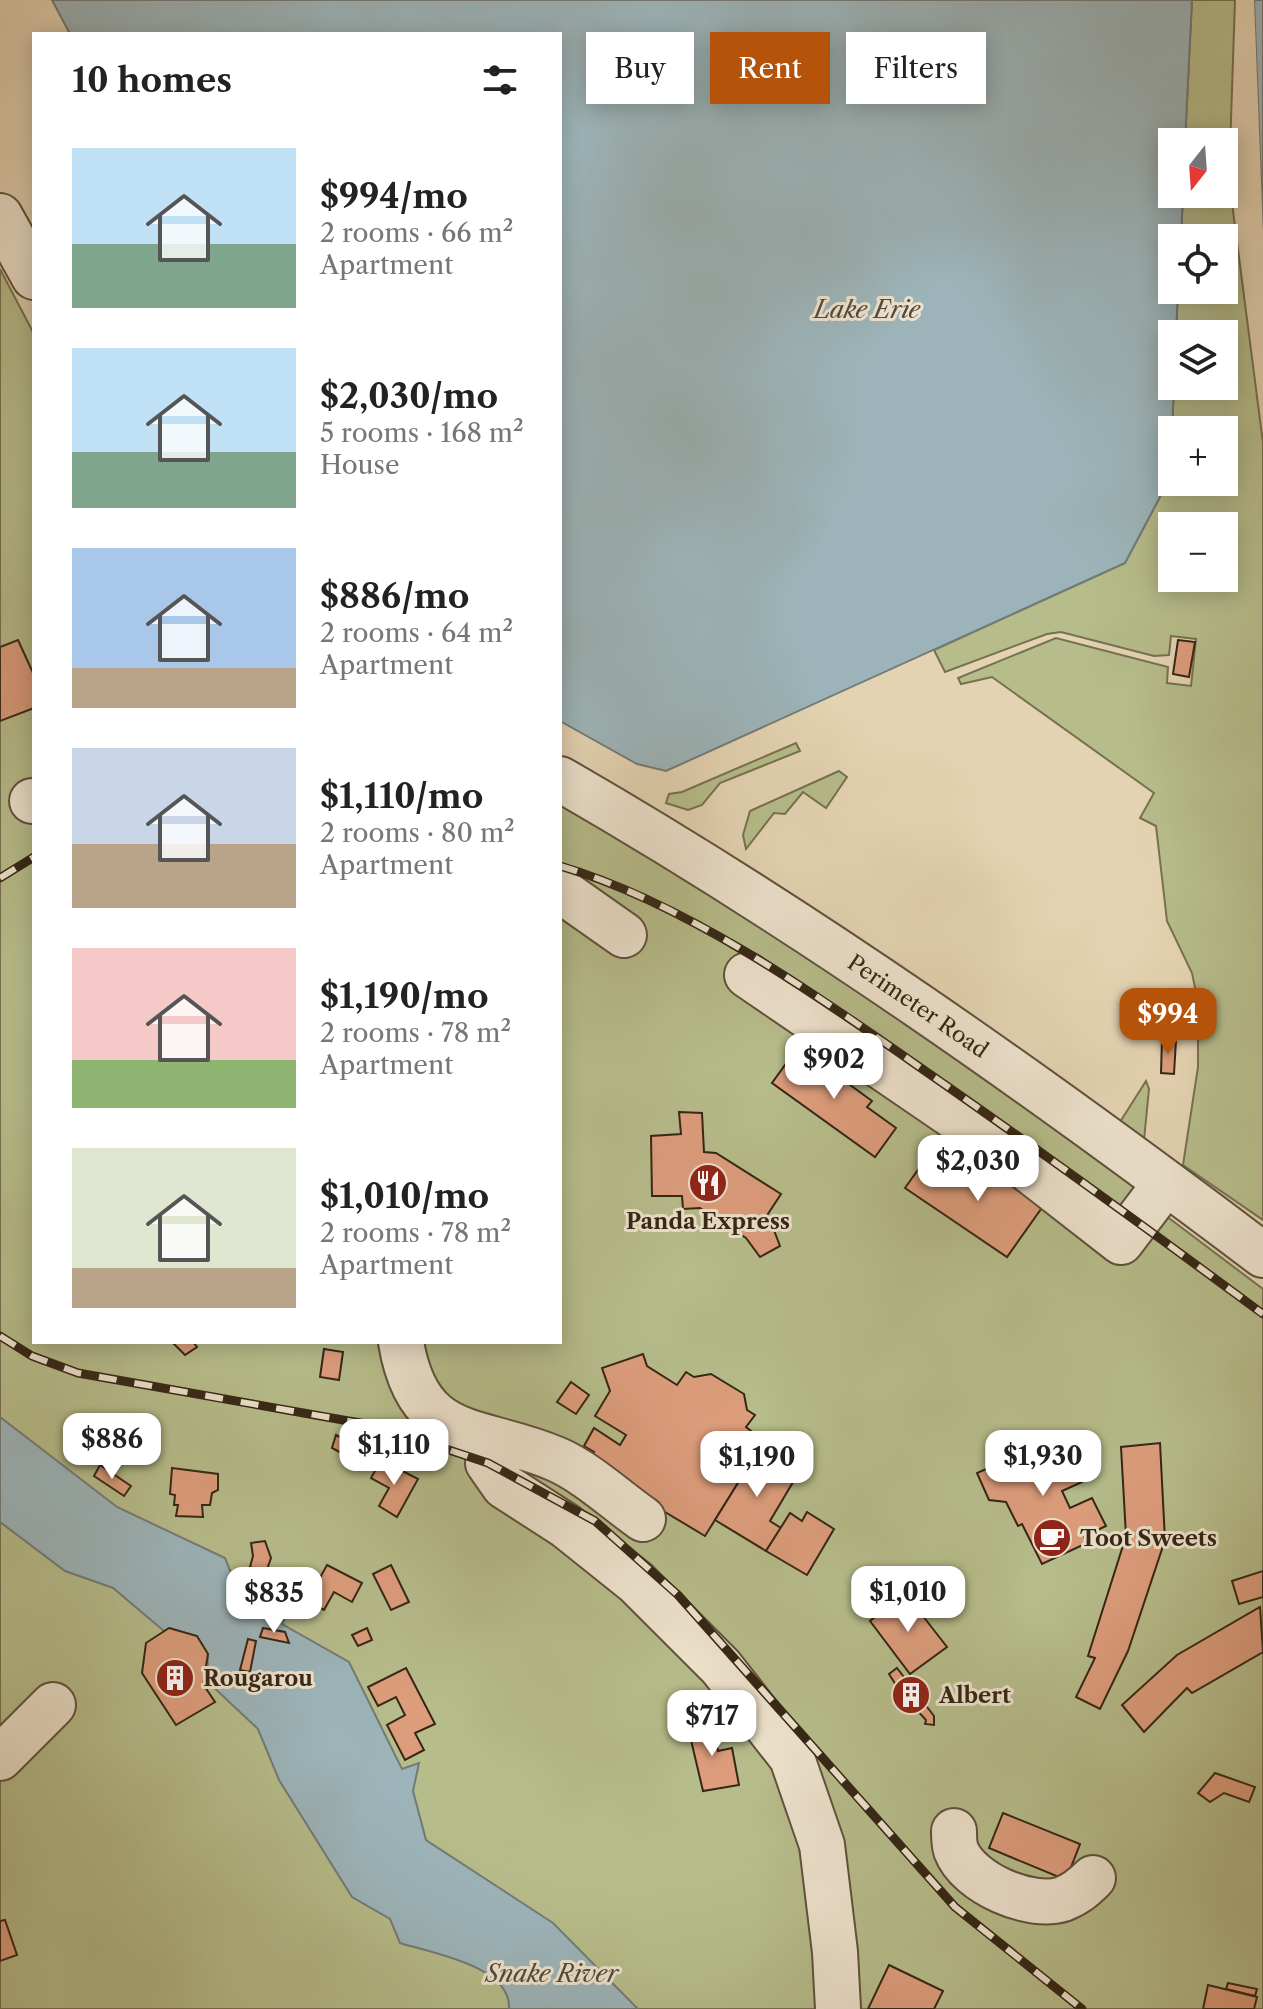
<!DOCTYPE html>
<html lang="en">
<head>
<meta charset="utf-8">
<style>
	:root { --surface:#fff; --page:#f2f2f2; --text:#222; --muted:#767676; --accent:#b45309 }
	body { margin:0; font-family:"Libre Caslon Text",serif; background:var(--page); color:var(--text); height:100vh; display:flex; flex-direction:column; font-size:30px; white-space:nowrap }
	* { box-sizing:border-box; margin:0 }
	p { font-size:26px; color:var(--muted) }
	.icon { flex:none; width:44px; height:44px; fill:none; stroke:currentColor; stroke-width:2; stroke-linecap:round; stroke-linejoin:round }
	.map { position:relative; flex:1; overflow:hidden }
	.side { position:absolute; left:32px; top:32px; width:530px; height:1312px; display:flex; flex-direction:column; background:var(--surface); border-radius:0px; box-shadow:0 4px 20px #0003 }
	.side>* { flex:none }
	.banner { position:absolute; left:586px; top:32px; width:556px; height:72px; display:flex; gap:16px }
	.needle { width:52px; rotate:197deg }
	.controls { position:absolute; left:1158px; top:128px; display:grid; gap:16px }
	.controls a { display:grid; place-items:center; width:80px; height:80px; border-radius:0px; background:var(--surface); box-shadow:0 4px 20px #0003; font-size:40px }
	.price { position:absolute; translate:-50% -68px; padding:0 18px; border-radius:16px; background:#fff; color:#222; font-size:26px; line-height:52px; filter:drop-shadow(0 2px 4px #0008) }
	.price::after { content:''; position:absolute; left:50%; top:48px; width:24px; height:18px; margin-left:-12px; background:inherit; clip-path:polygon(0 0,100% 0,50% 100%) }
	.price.on { background:var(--accent); color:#fff }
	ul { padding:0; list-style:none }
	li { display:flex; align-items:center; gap:24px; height:200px; padding:0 40px }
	li span { display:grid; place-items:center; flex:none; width:224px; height:160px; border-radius:0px; color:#555 }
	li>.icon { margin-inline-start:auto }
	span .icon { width:96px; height:96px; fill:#fffc; stroke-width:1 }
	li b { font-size:34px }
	h2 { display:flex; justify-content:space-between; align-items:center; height:96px; padding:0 40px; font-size:34px }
	.pill { padding:0 28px; border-radius:0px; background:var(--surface); box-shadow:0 4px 20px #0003; font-size:28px; line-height:72px }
	.pill.on { background:var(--accent); color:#fff }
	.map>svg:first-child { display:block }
	.green { fill:#b6bc8a; stroke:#767150; stroke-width:2; fill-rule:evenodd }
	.water { fill:#9cb4b9; stroke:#737b77; stroke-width:2 }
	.pier { fill:#e4d3b2 }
	.building { fill:#dd9d7c; stroke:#352615; stroke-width:2 }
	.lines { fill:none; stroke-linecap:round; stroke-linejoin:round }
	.minor-casing { stroke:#61513c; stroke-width:48 }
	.minor { stroke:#ede2cd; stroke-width:44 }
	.rail-casing { stroke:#352615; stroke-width:9 }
	.rail { stroke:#ede2cd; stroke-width:6; stroke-dasharray:18; stroke-linecap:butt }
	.labels { text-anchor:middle; stroke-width:6; stroke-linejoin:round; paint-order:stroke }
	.street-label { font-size:22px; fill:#352615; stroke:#ede2cd }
	.poi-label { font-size:22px; font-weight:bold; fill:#352615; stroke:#ede2cd; text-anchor:start }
	.water-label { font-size:24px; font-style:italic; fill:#4f4a3e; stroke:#ede2cd }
</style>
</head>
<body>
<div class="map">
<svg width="1263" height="2009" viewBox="0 0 1263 2009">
	<rect width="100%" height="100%" fill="#e4d3b2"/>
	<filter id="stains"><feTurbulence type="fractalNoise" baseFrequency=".0025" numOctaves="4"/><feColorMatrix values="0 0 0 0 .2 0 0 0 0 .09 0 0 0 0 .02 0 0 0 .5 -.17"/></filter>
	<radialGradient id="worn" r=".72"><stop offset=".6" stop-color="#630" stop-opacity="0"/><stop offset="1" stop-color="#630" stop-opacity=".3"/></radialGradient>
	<g class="green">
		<path d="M 1192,0 L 1235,0 L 1229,180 L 1263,443 L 1263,1220 L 1183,1165 L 1198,1067 L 1198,1002 L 1192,973 L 1167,921 L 1156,826 L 1140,818 L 1154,793 L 992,677 L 961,684 L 958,678 L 1056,638 L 1168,667 L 1167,683 L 1191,686 L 1196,639 L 1171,636 L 1169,655 L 1154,656 L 1061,632 L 1047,634 L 945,672 L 934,650 L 1125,563 L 1170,478 L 1172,430 L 1172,482 L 1224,482 L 1224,430 L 1172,430 L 1174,386 L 1224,386 L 1224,334 L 1176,334 L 1178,290 L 1224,290 L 1224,238 L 1181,238 L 1183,194 L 1224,194 L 1224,142 L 1185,142 ZM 1172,526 L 1224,526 L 1224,578 L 1172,578 Z"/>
		<polygon points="0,269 34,334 34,1342 560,1342 560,800 753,920 941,1045 1138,1190 1149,1203 1263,1289 1263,2009 0,2009"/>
		<polygon points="796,743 800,751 720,783 702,805 688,810 666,803 669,794 682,792"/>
		<polygon points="839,771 847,777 826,808 803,792 785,814 774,813 746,849 743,835 750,811"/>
		<polygon points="1146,1081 1149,1089 1144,1140 1120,1122"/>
	</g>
	<g class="water">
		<polygon points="52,0 1192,0 1185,142 1172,142 1172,194 1183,194 1181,238 1172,238 1172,290 1178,290 1176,334 1172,334 1174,386 1170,478 1125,563 666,771 637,764 560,721 560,34 70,34"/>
		<polygon points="1254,0 1263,0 1263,230"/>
		<path d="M 0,1417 L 117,1507 L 225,1558 L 234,1580 L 291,1606 L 282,1624 L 349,1662 L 402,1769 L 419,1763 L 413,1791 L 426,1840 L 553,1923 L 638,2009 L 509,2009 C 512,1966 431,1953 400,1943 L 390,1919 L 352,1897 L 279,1780 L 258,1729 L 207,1681 L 208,1656 L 197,1636 L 169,1628 L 164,1631 L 113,1588 L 65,1571 L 0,1522 Z"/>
	</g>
	<polygon class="pier" points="1250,0 1254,0 1263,234 1259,230"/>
	<g class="building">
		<polygon points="18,640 34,675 34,708 0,721 0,647"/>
		<polygon points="1178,640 1195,642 1189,677 1173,674"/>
		<polygon points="1162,1039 1176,1040 1174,1074 1161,1073"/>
		<polygon points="798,1047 872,1101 867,1107 896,1128 875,1157 772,1083"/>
		<polygon points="679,1112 702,1113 704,1152 716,1153 781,1194 764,1220 772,1225 780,1246 760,1257 746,1238 700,1208 683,1209 682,1196 652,1196 651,1136 681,1134"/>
		<polygon points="930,1153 983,1190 998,1169 1046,1202 1007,1257 905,1188"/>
		<polygon points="172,1342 193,1342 197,1347 185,1355"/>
		<polygon points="324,1349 343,1352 339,1380 320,1377"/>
		<polygon points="643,1354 647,1366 677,1385 686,1372 694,1377 711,1374 744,1394 747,1410 755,1415 746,1427 751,1431 737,1454 751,1462 705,1536 660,1509 591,1459 594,1452 584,1446 594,1428 620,1445 626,1435 595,1416 610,1391 602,1368"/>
		<polygon points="571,1382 589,1395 576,1414 557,1402"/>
		<polygon points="336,1435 366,1450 362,1464 332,1448"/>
		<polygon points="1061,1436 1082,1482 1062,1491 1070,1508 1092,1498 1106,1526 1089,1534 1085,1527 1080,1528 1087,1543 1042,1564 1022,1524 1018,1526 1006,1502 989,1500 977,1473"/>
		<polygon points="1160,1443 1165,1540 1128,1651 1100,1709 1076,1697 1095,1658 1088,1656 1126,1536 1121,1447"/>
		<polygon points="751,1444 787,1465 784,1470 796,1477 770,1521 781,1528 766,1551 715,1520 751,1462 743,1458"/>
		<polygon points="381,1460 418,1479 397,1517 379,1506 389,1488 371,1478"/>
		<polygon points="100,1465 131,1486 124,1496 94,1476"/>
		<polygon points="172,1468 218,1474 218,1490 212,1493 210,1505 202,1505 203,1517 176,1516 178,1505 174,1505 175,1495 170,1494"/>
		<polygon points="807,1512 834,1529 807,1575 766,1551 790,1513 802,1521"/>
		<polygon points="265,1541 271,1558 266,1572 250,1567 253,1556 251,1543"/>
		<polygon points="327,1565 362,1583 352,1602 334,1592 324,1610 307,1601"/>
		<polygon points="391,1565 409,1602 391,1610 373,1574"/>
		<polygon points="1263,1571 1263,1597 1239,1604 1232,1581"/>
		<polygon points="905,1593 947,1647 910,1674 870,1621"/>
		<polygon points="1260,1607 1263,1652 1192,1693 1187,1688 1144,1732 1122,1705 1177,1655"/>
		<polygon points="169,1628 197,1636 208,1654 203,1684 215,1702 176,1725 142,1673 146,1643"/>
		<polygon points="263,1628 285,1632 289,1643 260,1637"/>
		<polygon points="367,1628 372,1640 358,1646 352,1635"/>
		<polygon points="248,1639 256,1641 250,1672 240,1670"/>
		<polygon points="406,1668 435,1724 415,1733 424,1750 405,1760 387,1725 405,1715 396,1697 378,1706 368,1687"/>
		<polygon points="897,1668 934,1716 934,1725 925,1724 926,1720 901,1693 889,1674"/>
		<polygon points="712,1719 718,1751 732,1748 739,1785 703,1791 687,1723"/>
		<polygon points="1215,1773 1255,1787 1249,1802 1224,1793 1210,1802 1198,1793"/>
		<polygon points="1003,1813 1080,1844 1066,1880 989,1848"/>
		<polygon points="5,1920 17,1955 0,1961 0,1921"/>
		<polygon points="889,1965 943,1991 934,2009 868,2009"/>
		<polygon points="1228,1983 1257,1989 1255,1996 1226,1989"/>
		<polygon points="1208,1985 1257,1997 1254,2009 1203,2009"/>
	</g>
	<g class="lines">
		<g class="minor-casing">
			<g id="minor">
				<polyline points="0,216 34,277"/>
				<path id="s1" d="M 560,779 C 805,920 1038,1085 1263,1255"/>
				<polyline points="32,801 34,801"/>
				<polyline points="560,890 624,935"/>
				<polyline points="747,975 1003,1150 1121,1242 1165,1184"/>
				<path d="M 401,1342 C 418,1445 479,1426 556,1459 C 586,1472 616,1500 643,1519"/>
				<polyline points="492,1440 488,1463 504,1486 566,1526 636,1582 721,1667 792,1758 822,1845 835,1952 838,2009"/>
				<polyline points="0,1758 53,1705"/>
				<path d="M 954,1831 C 954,1837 954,1844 956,1850 C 968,1883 1031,1910 1063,1899 C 1076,1894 1084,1887 1093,1878"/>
			</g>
		</g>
		<use href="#minor" class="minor"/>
		<g class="rail-casing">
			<g id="rail">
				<path d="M 560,866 C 683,902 814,993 918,1066 C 1035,1147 1149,1230 1263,1314"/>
				<polyline points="0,878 34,857"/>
				<polyline points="0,1336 32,1356 78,1373 377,1426 488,1463 595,1521 678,1595 955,1907 1082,2009"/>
			</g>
		</g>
		<use href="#rail" class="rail"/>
	</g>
	<defs>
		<g id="restaurant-disc" transform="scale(2)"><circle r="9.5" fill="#8f2418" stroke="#ede2cd"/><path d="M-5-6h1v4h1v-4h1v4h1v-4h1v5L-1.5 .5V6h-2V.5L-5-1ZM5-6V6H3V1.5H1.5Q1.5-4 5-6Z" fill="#fff"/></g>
		<g id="cafe-disc" transform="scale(2)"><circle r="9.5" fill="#8f2418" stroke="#ede2cd"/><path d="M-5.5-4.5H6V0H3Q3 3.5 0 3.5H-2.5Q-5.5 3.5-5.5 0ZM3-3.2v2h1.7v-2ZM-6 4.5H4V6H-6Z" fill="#fff"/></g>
		<g id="building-disc" transform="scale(2)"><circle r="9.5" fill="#8f2418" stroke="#ede2cd"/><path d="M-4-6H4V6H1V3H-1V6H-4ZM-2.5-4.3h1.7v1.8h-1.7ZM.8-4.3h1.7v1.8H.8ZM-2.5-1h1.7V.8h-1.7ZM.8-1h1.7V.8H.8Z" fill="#fff"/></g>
	</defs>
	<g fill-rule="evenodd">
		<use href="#restaurant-disc" x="708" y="1183"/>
		<use href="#cafe-disc" x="1052" y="1538"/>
		<use href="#building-disc" x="175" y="1678"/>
		<use href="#building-disc" x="911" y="1695"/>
	</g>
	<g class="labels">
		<g class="street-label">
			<text dy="8" stroke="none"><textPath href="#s1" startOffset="424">Perimeter Road</textPath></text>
		</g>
		<g class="poi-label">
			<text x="708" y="1229" text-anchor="middle">Panda Express</text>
			<text x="1080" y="1546">Toot Sweets</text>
			<text x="203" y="1686">Rougarou</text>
			<text x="939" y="1703">Albert</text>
		</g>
		<g class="water-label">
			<text x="867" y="318">Lake Erie</text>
			<text x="552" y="1982">Snake River</text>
		</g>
	</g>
	<rect width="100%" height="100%" filter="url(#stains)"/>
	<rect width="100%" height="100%" fill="url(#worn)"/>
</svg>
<div class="controls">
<a><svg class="needle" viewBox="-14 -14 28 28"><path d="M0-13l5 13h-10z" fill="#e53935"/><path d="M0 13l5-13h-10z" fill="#767676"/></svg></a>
<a><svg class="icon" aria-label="locate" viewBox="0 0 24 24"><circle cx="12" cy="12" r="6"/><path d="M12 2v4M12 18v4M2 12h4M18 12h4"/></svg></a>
<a><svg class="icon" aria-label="layers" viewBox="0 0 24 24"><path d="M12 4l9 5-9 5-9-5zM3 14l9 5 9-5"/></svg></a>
<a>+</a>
<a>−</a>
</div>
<b class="price on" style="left:1168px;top:1056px">$994</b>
<b class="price" style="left:834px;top:1101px">$902</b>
<b class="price" style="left:978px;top:1203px">$2,030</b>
<b class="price" style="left:112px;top:1481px">$886</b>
<b class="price" style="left:394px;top:1487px">$1,110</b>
<b class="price" style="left:1043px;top:1498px">$1,930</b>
<b class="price" style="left:757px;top:1499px">$1,190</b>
<b class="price" style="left:908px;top:1634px">$1,010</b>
<b class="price" style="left:274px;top:1635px">$835</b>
<b class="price" style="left:712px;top:1758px">$717</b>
<div class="banner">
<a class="pill">Buy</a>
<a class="pill on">Rent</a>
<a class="pill">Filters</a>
</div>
<section class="side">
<h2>10 homes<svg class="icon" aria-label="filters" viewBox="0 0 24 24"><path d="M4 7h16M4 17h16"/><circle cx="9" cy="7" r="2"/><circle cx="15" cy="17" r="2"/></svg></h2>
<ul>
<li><span style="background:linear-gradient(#bfe0f5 60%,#7fa58c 0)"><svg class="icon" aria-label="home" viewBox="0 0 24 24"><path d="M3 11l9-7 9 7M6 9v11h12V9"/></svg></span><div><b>$994/mo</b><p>2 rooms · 66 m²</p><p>Apartment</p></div></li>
<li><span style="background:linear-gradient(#bfe0f5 65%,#7fa58c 0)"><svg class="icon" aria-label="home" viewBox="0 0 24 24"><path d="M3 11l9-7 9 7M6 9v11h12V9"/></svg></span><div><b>$2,030/mo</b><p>5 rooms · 168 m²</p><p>House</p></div></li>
<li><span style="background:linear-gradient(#a9c7e8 75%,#b9a48a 0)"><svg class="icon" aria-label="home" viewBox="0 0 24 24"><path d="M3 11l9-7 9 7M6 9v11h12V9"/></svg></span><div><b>$886/mo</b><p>2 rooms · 64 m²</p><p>Apartment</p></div></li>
<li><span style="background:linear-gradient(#c9d6e8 60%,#b9a48a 0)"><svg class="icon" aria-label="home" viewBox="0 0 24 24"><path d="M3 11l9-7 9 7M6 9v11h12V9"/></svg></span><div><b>$1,110/mo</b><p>2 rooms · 80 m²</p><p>Apartment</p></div></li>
<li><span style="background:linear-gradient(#f6c9c9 70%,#8fb573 0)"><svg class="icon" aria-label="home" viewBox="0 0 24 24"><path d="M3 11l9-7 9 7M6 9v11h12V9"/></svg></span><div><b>$1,190/mo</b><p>2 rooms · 78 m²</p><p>Apartment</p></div></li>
<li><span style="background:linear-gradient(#dfe7d0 75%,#b9a48a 0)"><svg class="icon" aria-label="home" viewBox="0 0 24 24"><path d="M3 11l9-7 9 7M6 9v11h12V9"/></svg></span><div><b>$1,010/mo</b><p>2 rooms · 78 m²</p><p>Apartment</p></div></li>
</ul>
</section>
</div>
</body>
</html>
